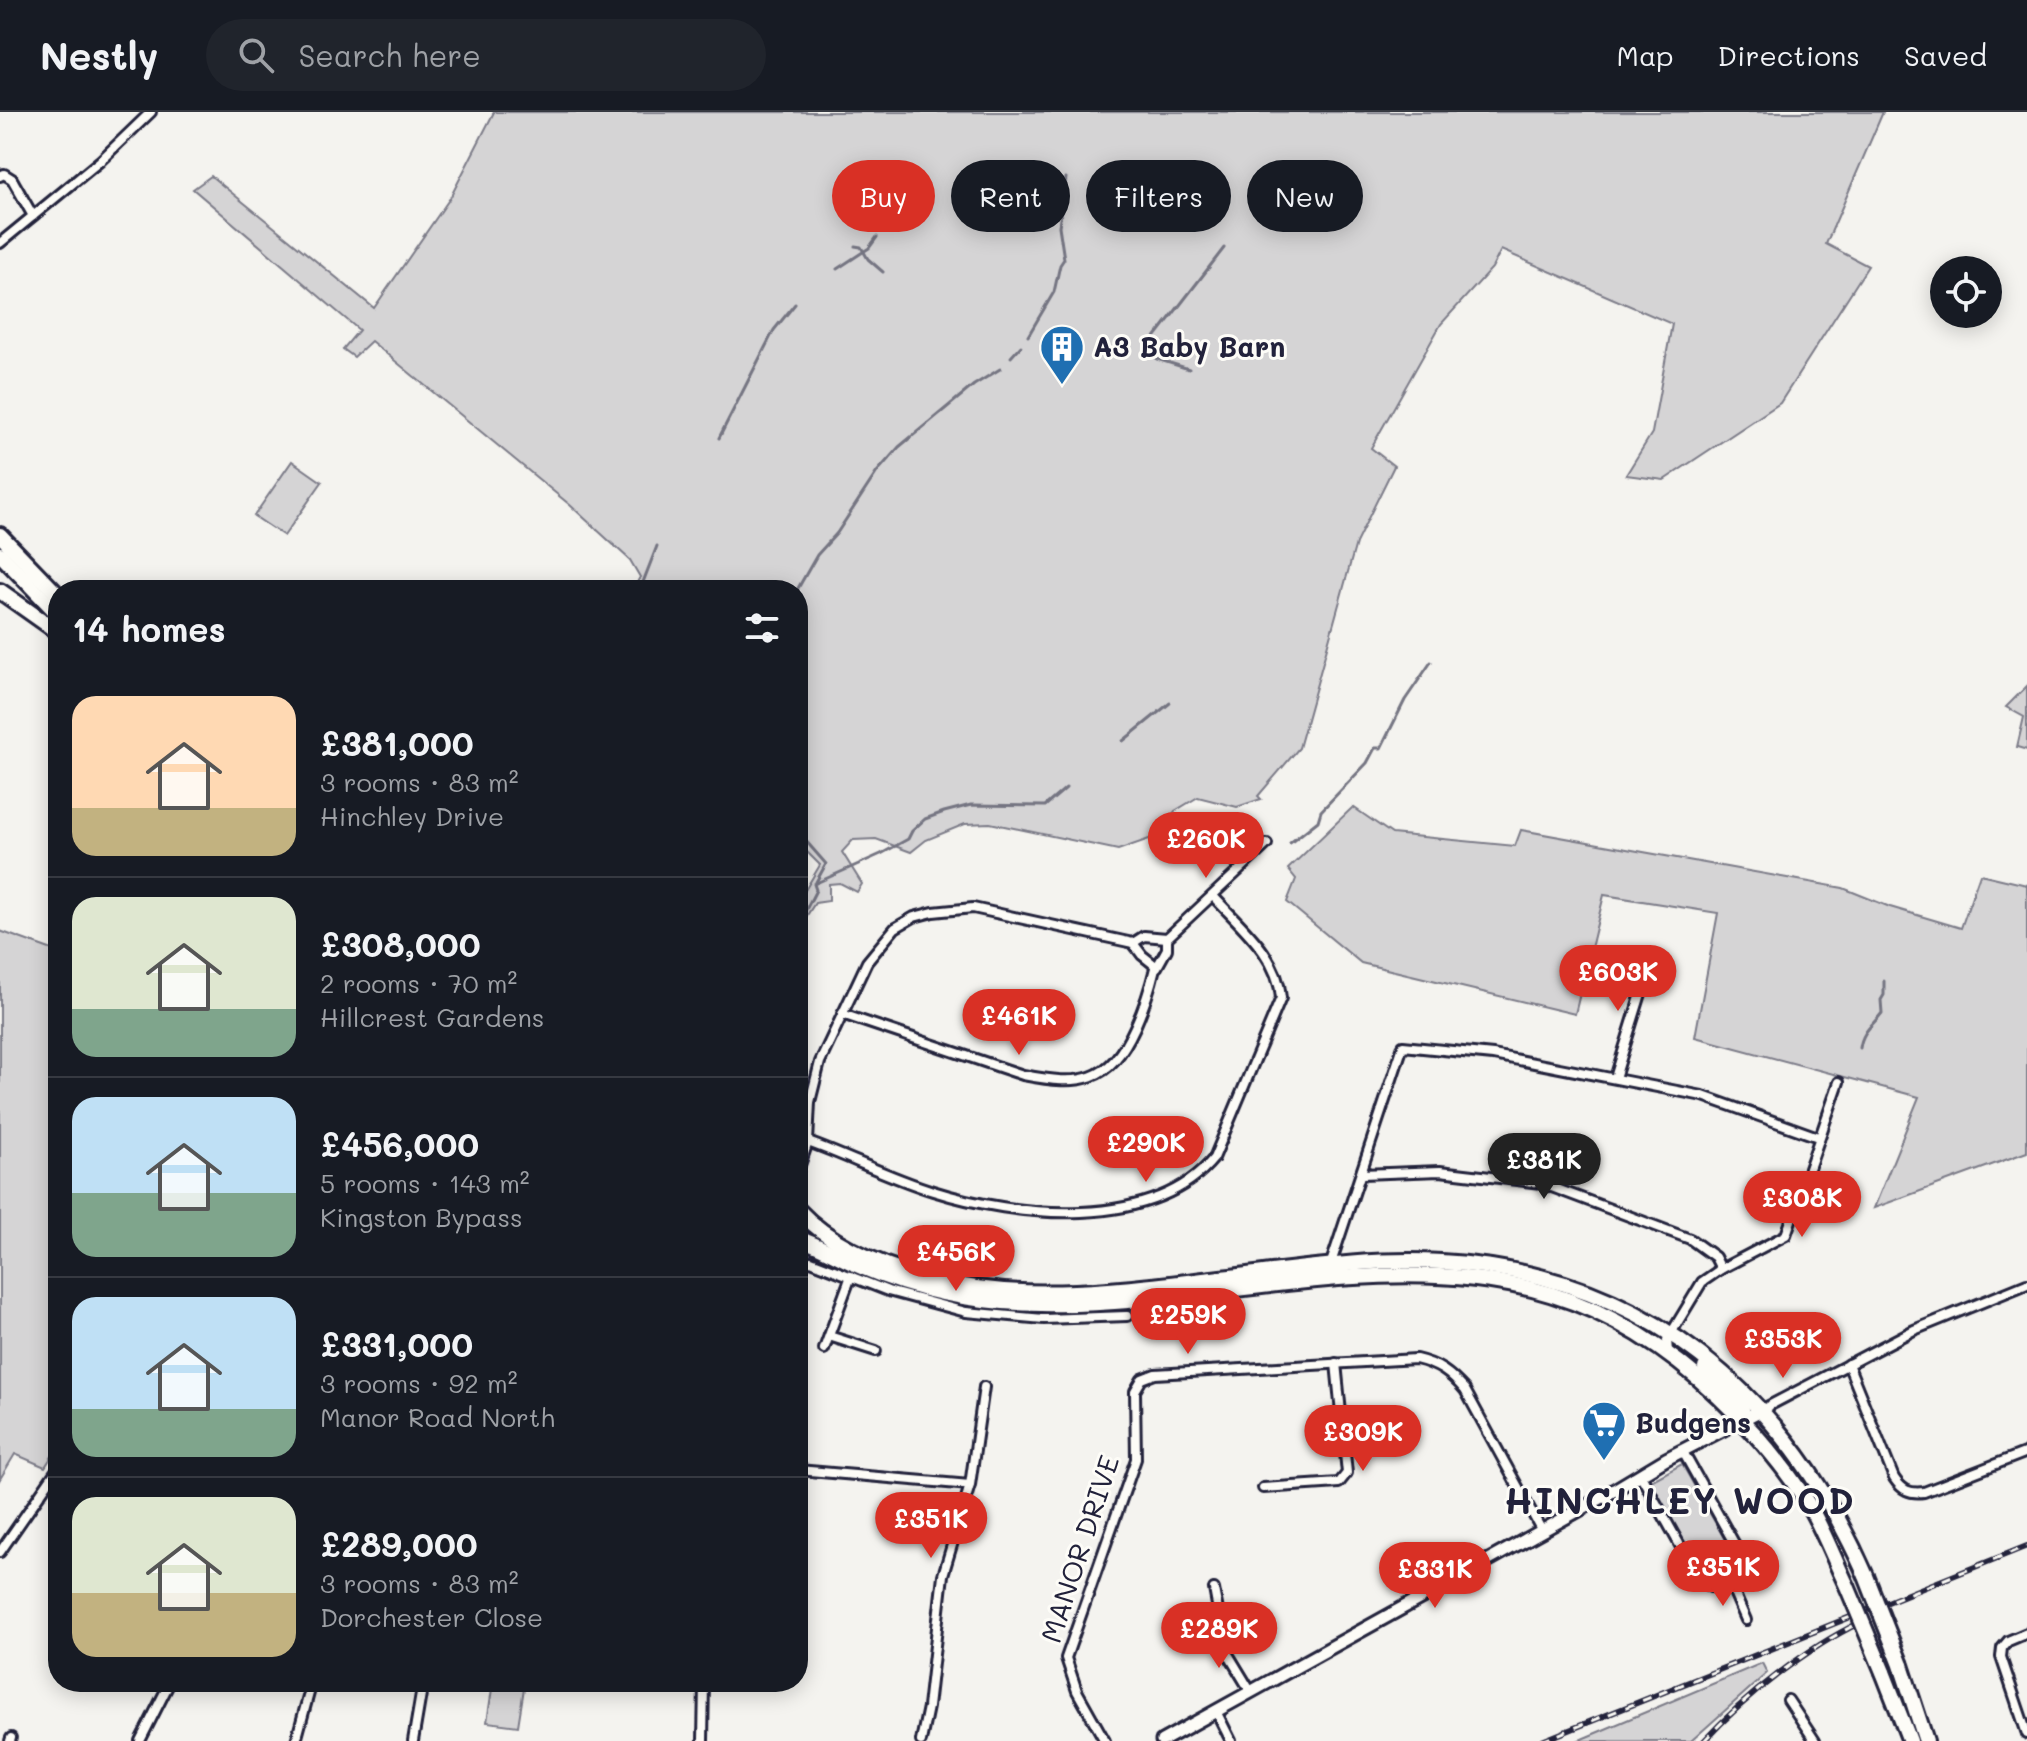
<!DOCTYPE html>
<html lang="en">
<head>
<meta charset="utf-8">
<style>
	:root { --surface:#171b24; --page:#20242c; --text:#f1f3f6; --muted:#9ea1a6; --line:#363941; --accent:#d93025 }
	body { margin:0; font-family:Mali,sans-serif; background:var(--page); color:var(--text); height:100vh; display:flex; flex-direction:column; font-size:30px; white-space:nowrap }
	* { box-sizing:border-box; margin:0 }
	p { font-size:26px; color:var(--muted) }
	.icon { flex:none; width:44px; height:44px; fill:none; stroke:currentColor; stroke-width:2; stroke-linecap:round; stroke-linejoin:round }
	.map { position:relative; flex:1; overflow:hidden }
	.drawer { position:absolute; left:48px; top:468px; width:760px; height:1112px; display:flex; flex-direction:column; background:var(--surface); border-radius:32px; box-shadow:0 4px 20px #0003 }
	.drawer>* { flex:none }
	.top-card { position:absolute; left:832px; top:48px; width:760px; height:72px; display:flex; gap:16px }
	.buttons { position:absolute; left:1930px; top:144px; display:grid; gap:16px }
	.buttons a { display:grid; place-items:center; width:72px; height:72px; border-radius:50%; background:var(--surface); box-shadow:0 4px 20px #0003; font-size:40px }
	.price { position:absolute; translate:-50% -68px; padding:0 18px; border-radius:28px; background:var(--accent); color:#fff; font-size:26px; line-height:52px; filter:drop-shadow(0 2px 4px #0008) }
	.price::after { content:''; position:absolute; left:50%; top:48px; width:24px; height:18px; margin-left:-12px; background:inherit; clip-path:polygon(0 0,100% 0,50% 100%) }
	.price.current { background:#222; color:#fff }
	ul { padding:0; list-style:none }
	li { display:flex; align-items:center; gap:24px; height:200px; padding:0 24px }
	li+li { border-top:2px solid var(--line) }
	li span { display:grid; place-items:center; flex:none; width:224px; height:160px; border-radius:24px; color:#555 }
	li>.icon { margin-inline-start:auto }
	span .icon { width:96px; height:96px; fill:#fffc; stroke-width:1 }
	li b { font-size:34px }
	h2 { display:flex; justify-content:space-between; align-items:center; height:96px; padding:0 24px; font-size:34px }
	.chip { padding:0 28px; border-radius:36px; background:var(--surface); box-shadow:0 4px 20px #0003; font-size:28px; line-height:72px }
	.chip.current { background:var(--accent); color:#fff }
	header { display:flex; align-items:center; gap:48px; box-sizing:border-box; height:112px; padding:0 40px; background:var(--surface); border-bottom:2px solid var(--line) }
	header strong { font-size:38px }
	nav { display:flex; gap:44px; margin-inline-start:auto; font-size:28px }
	.search { width:560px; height:72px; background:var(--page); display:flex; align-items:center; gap:20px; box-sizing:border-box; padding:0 28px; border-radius:44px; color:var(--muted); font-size:30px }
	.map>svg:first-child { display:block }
	.green { fill:#d5d4d5; stroke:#7c7b88; stroke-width:2 }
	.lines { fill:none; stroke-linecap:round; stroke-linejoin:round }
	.stream { stroke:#757582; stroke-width:3 }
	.street-casing { stroke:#22223b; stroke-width:14 }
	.secondary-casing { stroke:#22223b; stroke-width:17 }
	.highway-casing { stroke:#22223b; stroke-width:20 }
	.street { stroke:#fdfcf7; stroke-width:8 }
	.secondary { stroke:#fdfcf7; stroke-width:11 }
	.highway { stroke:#fdfcf7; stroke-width:14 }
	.rail-casing { stroke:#22223b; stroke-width:6 }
	.rail { stroke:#fdfcf7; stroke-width:3; stroke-dasharray:9; stroke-linecap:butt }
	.highway-bridge-casing { stroke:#22223b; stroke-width:20; stroke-linecap:butt }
	.highway-bridge { stroke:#fdfcf7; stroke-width:14 }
	.labels { text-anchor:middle; stroke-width:6; stroke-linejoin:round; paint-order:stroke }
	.poi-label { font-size:28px; font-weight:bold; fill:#22223b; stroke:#fdfcf7; text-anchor:start }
	.street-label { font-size:28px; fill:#22223b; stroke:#fdfcf7 }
	.district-label { font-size:36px; font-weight:bold; letter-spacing:2px; fill:#22223b; stroke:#fdfcf7 }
</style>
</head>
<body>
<header>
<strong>Nestly</strong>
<div class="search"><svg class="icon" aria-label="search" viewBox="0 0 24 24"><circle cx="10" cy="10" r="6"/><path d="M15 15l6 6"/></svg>Search here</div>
<nav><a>Map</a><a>Directions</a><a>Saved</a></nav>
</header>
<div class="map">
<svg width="2027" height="1629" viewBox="0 0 2027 1629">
	<rect width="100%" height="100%" fill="#f4f3ef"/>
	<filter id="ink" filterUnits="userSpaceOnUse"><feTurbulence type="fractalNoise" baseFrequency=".0125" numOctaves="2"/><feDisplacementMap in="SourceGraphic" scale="16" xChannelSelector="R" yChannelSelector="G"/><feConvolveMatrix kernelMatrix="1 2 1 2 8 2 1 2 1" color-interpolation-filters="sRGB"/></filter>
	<g filter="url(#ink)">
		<g class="green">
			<polygon points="494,0 1883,0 1826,132 1868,154 1780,291 1664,368 1626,363 1652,321 1672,212 1501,138 1492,156 1441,212 1371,336 1394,354 1356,431 1299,636 1258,684 1261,687 1237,695 1198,685 1175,699 1158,724 1118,738 990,711 965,712 926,728 911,740 876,727 853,728 842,740 862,772 857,780 840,771 829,772 829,789 815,791 804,808 803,829 798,830 798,790 820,753 798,731 798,478 633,478 640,465 630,448 570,393 371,229 354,245 343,237 359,218 193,77 211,64 374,196 450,86"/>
			<polygon points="292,349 322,370 284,424 254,404"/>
			<polygon points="2027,574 2027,638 2017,635 2024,605 2006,595"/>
			<polygon points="1353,695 1392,722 1515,734 1521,718 1843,776 1890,795 1961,816 1980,762 2027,773 2027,1040 1874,1096 1919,985 1695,925 1718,801 1604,783 1575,902 1361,851 1287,790 1296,767 1288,757"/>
			<polygon points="0,819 58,840 58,1335 45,1355 15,1342 0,1367"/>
			<path d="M 1682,1352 L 1733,1442 C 1734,1456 1728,1461 1715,1468 L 1701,1463 L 1649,1370 Z"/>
			<polygon points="1762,1551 1767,1561 1691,1629 1577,1629"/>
			<polygon points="493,1570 525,1570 518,1614 487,1610"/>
		</g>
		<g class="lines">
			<g class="stream">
				<polyline points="855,134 861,135 868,147 883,160"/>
				<polyline points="837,157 869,136 877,125"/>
				<polyline points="1028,224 1054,180 1060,153 1064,147 1059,114 1066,66"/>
				<polyline points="1011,245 1021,234"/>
				<polyline points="1189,257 1157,247 1146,237 1224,136"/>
				<polyline points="719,326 774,218 795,192"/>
				<polyline points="640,478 657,434"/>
				<polyline points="797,478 817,443 837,421 877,360 899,335 974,273 1000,257"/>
				<polyline points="1123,629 1170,591"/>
				<polyline points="798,720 826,752 816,770"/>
				<polyline points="1290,731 1318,709 1321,699 1367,651 1375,636 1381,636 1405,588 1431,550"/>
				<polyline points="798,813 816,778 814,772 881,742 908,727 912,719 925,707 944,700 971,693 1045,694 1066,676"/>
				<polyline points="798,814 802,825 798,829"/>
				<path d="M 1860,936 C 1862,919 1873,913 1882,901 L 1881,888 L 1884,883 L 1884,869"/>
			</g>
			<g class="street-casing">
				<g id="street">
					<polyline points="0,64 4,62 12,67 33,104"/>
					<polyline points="0,131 100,49 151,0"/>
					<polyline points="1167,826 1144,824 1133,831 1142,843 1157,855 1167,837 1167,826 1267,732"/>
					<path d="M 842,902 L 1023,963 C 1081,974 1109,972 1135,915 C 1144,895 1150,877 1155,856"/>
					<polyline points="1615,966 1652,846"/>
					<path d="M 808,1030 C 850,1045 890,1066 933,1079 C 1015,1105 1153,1120 1214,1046 L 1281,886 C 1278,843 1240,814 1213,784"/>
					<polyline points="798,1059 808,1030 810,990 820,950 867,850 895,816 914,805 933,800 973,796 1133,831"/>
					<polyline points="1362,1062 1440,1059 1541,1071 1690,1127 1715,1145 1721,1157"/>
					<polyline points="798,1150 811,1149 888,1179 966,1200 1044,1207 1127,1204"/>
					<polyline points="1330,1154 1403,934 1493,943 1703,984 1818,1025"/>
					<polyline points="829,1224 876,1239"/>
					<polyline points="824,1237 851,1164"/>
					<polyline points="1668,1240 1667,1228 1702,1170 1721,1157 1786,1123 1839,970"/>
					<path d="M 1848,1252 L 1894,1366 C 1902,1378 1909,1382 1924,1380 L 2027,1340"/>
					<polyline points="1761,1298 1914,1218 2027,1172"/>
					<polyline points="798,1358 970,1373"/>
					<path d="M 1640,1362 L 1700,1469 L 1711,1475 C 1728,1475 1744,1465 1743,1447 L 1682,1338"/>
					<polyline points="1263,1376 1339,1371 1347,1361 1336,1251"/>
					<polyline points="0,1440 58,1356"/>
					<polyline points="1730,1471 1746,1508"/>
					<polyline points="1214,1519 1251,1580"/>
					<polyline points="2027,1521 2008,1529 2002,1536 2001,1545 2027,1622"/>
					<polyline points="1198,1526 1214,1519 1219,1504 1214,1477"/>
					<polyline points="1788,1588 1815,1629"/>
					<polyline points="1216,1599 1231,1629"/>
					<polyline points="10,1629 11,1626"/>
					<polyline points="140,1629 170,1570"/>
					<polyline points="296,1629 312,1570"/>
					<polyline points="413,1629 423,1570"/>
					<polyline points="703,1629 704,1570"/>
					<polyline points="921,1629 928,1595 943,1463 970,1373 984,1275"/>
					<path d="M 1105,1629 L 1077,1579 L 1066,1546 L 1136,1347 L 1135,1279 L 1142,1267 L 1155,1262 L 1416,1247 C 1438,1252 1450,1261 1465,1278 L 1542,1419"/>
				</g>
			</g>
			<g class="secondary-casing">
				<polyline id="secondary" points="1162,1629 1601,1386 1666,1347 1761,1298"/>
			</g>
			<g class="highway-casing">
				<g id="highway">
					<polyline points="0,423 58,483"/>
					<polyline points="0,442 58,502"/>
					<polyline points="0,479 58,520"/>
					<path d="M 798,1098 C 831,1133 882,1154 927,1166 C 1030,1194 1135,1175 1239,1164 C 1306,1156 1373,1146 1441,1150 C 1645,1161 1786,1282 1866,1464"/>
					<path d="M 798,1126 C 821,1134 842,1147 864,1156 C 920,1180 980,1191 1041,1192 C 1145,1195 1249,1171 1354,1165 C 1501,1155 1610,1181 1719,1285 C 1752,1317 1784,1353 1808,1392 C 1823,1417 1834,1447 1847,1474"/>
					<path d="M 1705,1256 C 1718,1269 1748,1288 1742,1308"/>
					<polyline points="1901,1553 1926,1629"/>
					<polyline points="1883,1560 1910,1629"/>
				</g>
			</g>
			<use href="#street" class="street"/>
			<use href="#secondary" class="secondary"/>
			<use href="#highway" class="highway"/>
			<g class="rail-casing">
				<g id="rail">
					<polyline points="1542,1629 2027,1434"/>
					<path d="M 1704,1629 C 1745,1584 1807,1536 1861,1510"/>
				</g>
			</g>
			<use href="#rail" class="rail"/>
			<g class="highway-bridge-casing">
				<g id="highway-bridge">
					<polyline points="1866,1464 1901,1553"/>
					<polyline points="1847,1474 1883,1560"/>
				</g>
			</g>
			<use href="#highway-bridge" class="highway-bridge"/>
		</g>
	</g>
	<defs>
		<g id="building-pin" transform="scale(2.3)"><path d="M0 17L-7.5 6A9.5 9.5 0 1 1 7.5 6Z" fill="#1f6fb2" stroke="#fdfcf7"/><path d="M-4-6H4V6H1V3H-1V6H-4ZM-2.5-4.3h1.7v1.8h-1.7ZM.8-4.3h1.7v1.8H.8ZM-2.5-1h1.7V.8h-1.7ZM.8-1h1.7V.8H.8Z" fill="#fff"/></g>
		<g id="supermarket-pin" transform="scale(2.3)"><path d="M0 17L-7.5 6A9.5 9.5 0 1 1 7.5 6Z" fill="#1f6fb2" stroke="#fdfcf7"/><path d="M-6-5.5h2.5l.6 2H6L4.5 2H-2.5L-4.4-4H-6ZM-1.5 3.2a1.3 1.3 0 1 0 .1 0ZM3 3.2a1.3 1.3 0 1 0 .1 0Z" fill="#fff"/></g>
	</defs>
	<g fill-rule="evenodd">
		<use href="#building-pin" x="1062" y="235"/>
		<use href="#supermarket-pin" x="1604" y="1311"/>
	</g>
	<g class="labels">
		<g class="poi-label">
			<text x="1093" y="245">A3 Baby Barn</text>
			<text x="1635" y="1321">Budgens</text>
		</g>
		<g class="street-label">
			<text transform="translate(1080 1437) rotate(-72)" y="10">MANOR DRIVE</text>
		</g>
		<g class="district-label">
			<text x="1680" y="1402">HINCHLEY WOOD</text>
		</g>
	</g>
</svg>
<div class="buttons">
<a><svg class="icon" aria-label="locate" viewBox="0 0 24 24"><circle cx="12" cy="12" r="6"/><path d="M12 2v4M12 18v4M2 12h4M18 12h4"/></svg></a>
</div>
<b class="price" style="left:1206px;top:768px">£260K</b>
<b class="price" style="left:1618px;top:901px">£603K</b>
<b class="price" style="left:1019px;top:945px">£461K</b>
<b class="price" style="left:1146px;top:1072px">£290K</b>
<b class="price current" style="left:1544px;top:1089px">£381K</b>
<b class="price" style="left:1802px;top:1127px">£308K</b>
<b class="price" style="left:956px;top:1181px">£456K</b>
<b class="price" style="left:1188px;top:1244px">£259K</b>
<b class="price" style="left:1783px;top:1268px">£353K</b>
<b class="price" style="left:1363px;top:1361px">£309K</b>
<b class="price" style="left:931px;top:1448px">£351K</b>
<b class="price" style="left:1723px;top:1496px">£351K</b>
<b class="price" style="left:1435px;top:1498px">£331K</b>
<b class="price" style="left:1219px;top:1558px">£289K</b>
<div class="top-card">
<a class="chip current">Buy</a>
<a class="chip">Rent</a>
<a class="chip">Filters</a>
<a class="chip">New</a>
</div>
<section class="drawer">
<h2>14 homes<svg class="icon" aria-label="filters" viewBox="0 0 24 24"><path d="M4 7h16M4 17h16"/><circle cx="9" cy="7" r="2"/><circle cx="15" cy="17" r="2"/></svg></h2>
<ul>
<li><span style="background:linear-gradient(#ffd9b3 70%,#c2b280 0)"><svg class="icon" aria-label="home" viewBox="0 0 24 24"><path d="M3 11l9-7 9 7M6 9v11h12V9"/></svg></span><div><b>£381,000</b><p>3 rooms · 83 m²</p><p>Hinchley Drive</p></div></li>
<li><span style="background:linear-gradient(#dfe7d0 70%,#7fa58c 0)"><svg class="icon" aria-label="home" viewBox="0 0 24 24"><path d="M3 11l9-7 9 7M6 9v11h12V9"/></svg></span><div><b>£308,000</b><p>2 rooms · 70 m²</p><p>Hillcrest Gardens</p></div></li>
<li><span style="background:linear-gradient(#bfe0f5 60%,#7fa58c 0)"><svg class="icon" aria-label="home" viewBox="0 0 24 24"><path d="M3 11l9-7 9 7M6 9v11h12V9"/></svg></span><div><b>£456,000</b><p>5 rooms · 143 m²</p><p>Kingston Bypass</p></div></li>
<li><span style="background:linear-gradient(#bfe0f5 70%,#7fa58c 0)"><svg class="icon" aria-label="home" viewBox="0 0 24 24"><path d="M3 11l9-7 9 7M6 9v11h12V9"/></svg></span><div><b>£331,000</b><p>3 rooms · 92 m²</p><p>Manor Road North</p></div></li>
<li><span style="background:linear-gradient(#dfe7d0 60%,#c2b280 0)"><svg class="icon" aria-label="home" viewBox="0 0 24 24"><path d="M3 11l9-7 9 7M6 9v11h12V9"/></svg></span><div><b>£289,000</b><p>3 rooms · 83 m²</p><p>Dorchester Close</p></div></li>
</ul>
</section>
</div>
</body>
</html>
